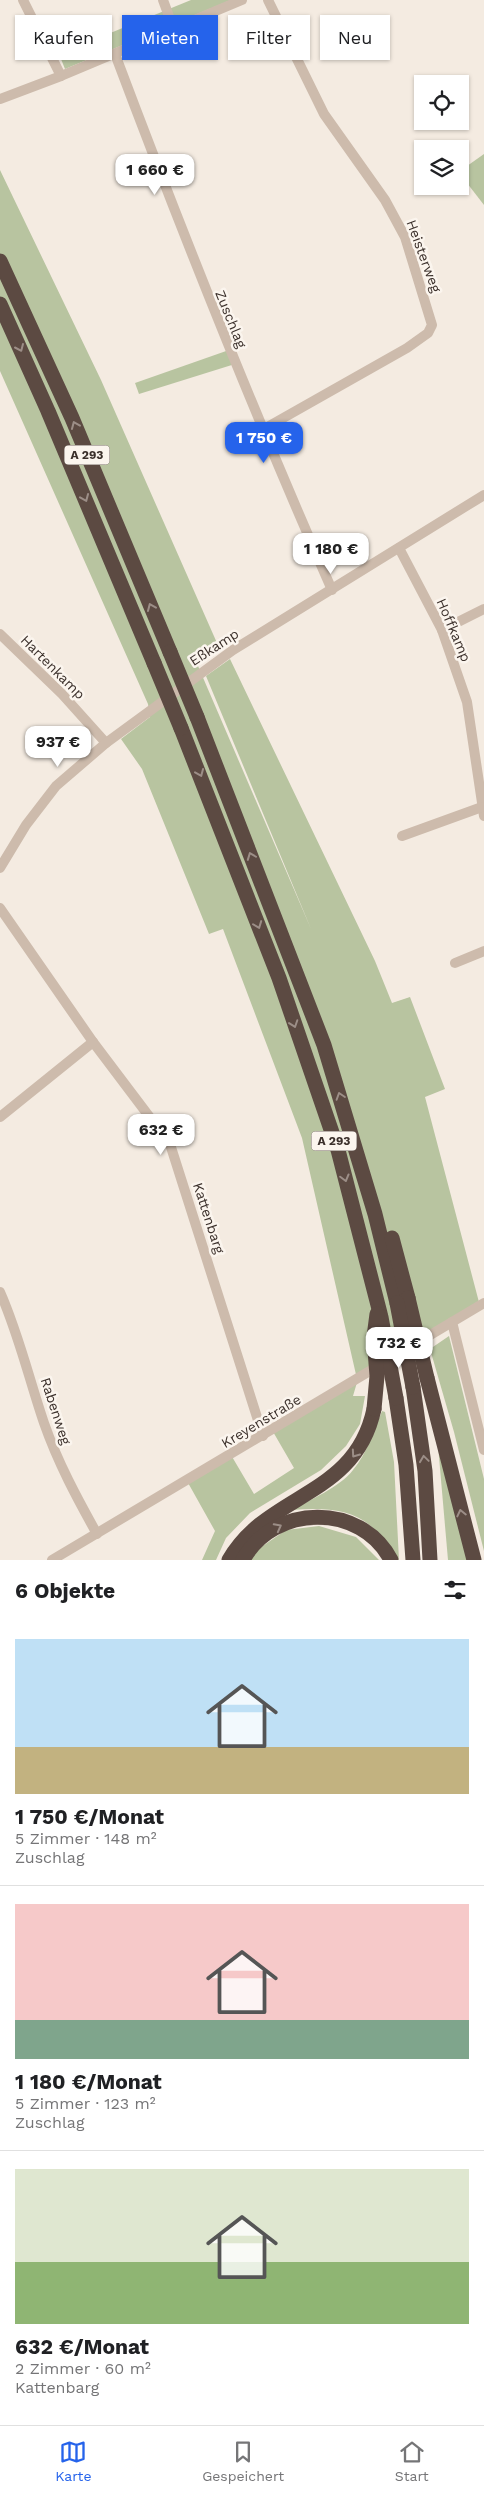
<!DOCTYPE html>
<html lang="de">
<head>
<meta charset="utf-8">
<style>
	:root { --surface:#fff; --page:#f6f6f6; --text:#202124; --muted:#757577; --line:#e0e0e0; --accent:#2563eb }
	body { margin:0; font-family:"Work Sans",sans-serif; background:var(--page); color:var(--text); height:100vh; display:flex; flex-direction:column; font-size:19px; white-space:nowrap }
	* { box-sizing:border-box; margin:0 }
	p { font-size:16px; color:var(--muted) }
	.icon { flex:none; width:28px; height:28px; fill:none; stroke:currentColor; stroke-width:2; stroke-linecap:round; stroke-linejoin:round }
	.map { position:relative; height:1560px; overflow:hidden }
	.sheet { display:flex; flex-direction:column; background:var(--surface); flex:1 }
	.sheet>* { flex:none }
	.guide { position:absolute; left:15px; top:15px; width:455px; height:45px; display:flex; gap:10px }
	.fabs { position:absolute; left:414px; top:75px; display:grid; gap:10px }
	.fabs a { display:grid; place-items:center; width:55px; height:55px; border-radius:0px; background:var(--surface); box-shadow:0 1px 4px #0004; font-size:25px }
	.price { position:absolute; translate:-50% -42px; padding:0 11px; border-radius:10px; background:#fff; color:#222; font-size:16px; line-height:32px; filter:drop-shadow(0 1px 2px #0008) }
	.price::after { content:''; position:absolute; left:50%; top:30px; width:15px; height:11px; margin-left:-8px; background:inherit; clip-path:polygon(0 0,100% 0,50% 100%) }
	.price.active { background:var(--accent); color:#fff }
	ul { padding:0; list-style:none }
	li { display:grid; align-content:center; gap:10px; height:265px; padding:0 15px }
	li+li { border-top:1px solid var(--line) }
	li span { display:grid; place-items:center; height:155px; border-radius:0px; color:#555 }
	li>.icon { margin-inline-start:auto }
	span .icon { width:90px; height:90px; fill:#fffc; stroke-width:1 }
	li b { font-size:21px }
	h2 { display:flex; justify-content:space-between; align-items:center; height:60px; padding:0 15px; font-size:21px }
	.pill { padding:0 18px; border-radius:0px; background:var(--surface); box-shadow:0 1px 4px #0004; font-size:18px; line-height:45px }
	.pill.active { background:var(--accent); color:#fff }
	.dock { display:flex; justify-content:space-around; align-items:center; height:70px; border-top:1px solid var(--line); background:var(--surface); font-size:14px; color:var(--muted) }
	.dock a { display:grid; justify-items:center; gap:2px }
	.dock .active { color:var(--accent) }
	.map>svg:first-child { display:block }
	.green { fill:#b8c4a0 }
	.lines { fill:none; stroke-linecap:round; stroke-linejoin:round }
	.street { stroke:#cdbbac; stroke-width:10 }
	.highway { stroke:#5c4a42; stroke-width:15 }
	.highway-bridge { stroke:#5c4a42; stroke-width:15 }
	.oneway { stroke:#9c8e87 }
	.labels { text-anchor:middle; stroke-width:5; stroke-linejoin:round; paint-order:stroke }
	.shield { fill:#fbf5ee; stroke:#756b66; stroke-width:1 }
	.shield-label { font-size:12px; font-weight:bold; fill:#3b302b }
	.street-label { font-size:14px; fill:#3b302b; stroke:#fbf5ee }
</style>
</head>
<body>
<div class="map">
<svg width="484" height="1560" viewBox="0 0 484 1560">
	<rect width="100%" height="100%" fill="#f4ebe1"/>
	<g class="green">
		<polygon points="191,0 231,0 65,69 59,54"/>
		<polygon points="484,154 484,205 460,174 460,171"/>
		<polygon points="0,170 101,380 217,643 195,659 311,929 206,676 230,659 375,961 392,1003 410,997 445,1089 425,1097 480,1306 358,1379 353,1396 365,1396 360,1424 346,1446 321,1470 250,1513 226,1538 216,1560 202,1560 215,1531 187,1481 231,1455 254,1494 294,1468 272,1430 357,1379 302,1138 223,929 209,934 142,769 121,739 150,717 148,704 0,371"/>
		<polygon points="229,350 235,364 139,394 135,383"/>
		<polygon points="449,1336 484,1479 484,1551 454,1432 430,1349"/>
		<path d="M 382,1411 L 385,1412 L 394,1462 L 399,1560 C 391,1554 386,1541 378,1533 C 355,1507 323,1508 291,1510 C 310,1500 340,1487 353,1470 C 367,1453 374,1431 382,1411 Z"/>
		<polygon points="437,1434 469,1560 448,1560"/>
		<polygon points="319,1526 356,1537 379,1560 250,1560 254,1552 286,1530"/>
	</g>
	<g class="lines">
		<g class="street">
			<polyline points="23,0 61,76"/>
			<polyline points="163,0 174,30"/>
			<path d="M 115,54 C 183,235 254,413 332,590"/>
			<polyline points="0,99 61,76 242,0"/>
			<polyline points="262,430 407,348 428,333 432,325 405,237 385,200 324,114 268,0"/>
			<polyline points="399,548 442,630 467,702 484,816"/>
			<polyline points="442,630 484,609"/>
			<polyline points="0,634 62,694 106,743"/>
			<polyline points="402,836 482,807"/>
			<polyline points="0,868 26,825 56,786 106,743 233,650 484,495"/>
			<polyline points="0,908 93,1042 170,1144 263,1436"/>
			<polyline points="455,963 484,951"/>
			<polyline points="0,1117 93,1042"/>
			<path d="M 0,1292 C 19,1335 29,1379 44,1423 C 58,1463 77,1498 97,1534"/>
			<polyline points="452,1322 484,1450"/>
			<polyline points="52,1560 484,1303"/>
		</g>
		<g class="highway">
			<polyline points="0,261 72,418 170,652"/>
			<polyline points="0,304 48,411 154,663"/>
			<polyline points="197,717 324,1045 375,1214 397,1303"/>
			<polyline points="181,728 279,978 338,1150 380,1313"/>
			<polyline points="392,1238 408,1298"/>
			<polyline points="427,1378 474,1560"/>
			<polyline points="413,1387 425,1471 430,1560"/>
			<polyline points="396,1398 406,1465 413,1560"/>
			<path d="M 229,1560 C 268,1492 355,1498 374,1409"/>
			<path d="M 243,1560 C 273,1504 361,1502 391,1560"/>
		</g>
		<g class="highway-bridge">
			<polyline points="170,652 197,717"/>
			<polyline points="154,663 181,728"/>
			<polyline points="408,1298 427,1378"/>
			<polyline points="397,1303 413,1387"/>
			<polyline points="381,1317 396,1398"/>
			<polyline points="374,1409 377,1376 374,1337 377,1314"/>
		</g>
	</g>
	<defs><path id="oneway-chevron" d="M-2-3.5L2.5 0L-2 3.5" fill="none" stroke-width="1.6" stroke-linecap="round" stroke-linejoin="round" transform="scale(1.25)"/></defs>
	<g class="oneway">
		<use href="#oneway-chevron" transform="translate(20 348) rotate(66)"/>
		<use href="#oneway-chevron" transform="translate(75 425) rotate(-113)"/>
		<use href="#oneway-chevron" transform="translate(85 498) rotate(67)"/>
		<use href="#oneway-chevron" transform="translate(151 607) rotate(-113)"/>
		<use href="#oneway-chevron" transform="translate(200 773) rotate(67)"/>
		<use href="#oneway-chevron" transform="translate(251 856) rotate(-111)"/>
		<use href="#oneway-chevron" transform="translate(258 925) rotate(69)"/>
		<use href="#oneway-chevron" transform="translate(294 1024) rotate(71)"/>
		<use href="#oneway-chevron" transform="translate(340 1096) rotate(-108)"/>
		<use href="#oneway-chevron" transform="translate(345 1178) rotate(75)"/>
		<use href="#oneway-chevron" transform="translate(355 1454) rotate(125)"/>
		<use href="#oneway-chevron" transform="translate(424 1459) rotate(-98)"/>
		<use href="#oneway-chevron" transform="translate(461 1513) rotate(-103)"/>
		<use href="#oneway-chevron" transform="translate(278 1527) rotate(-28)"/>
	</g>
	<g class="labels">
		<g class="shield">
			<rect x="64.5" y="445.5" width="45" height="19" rx="4"/>
			<rect x="311.5" y="1131.5" width="45" height="19" rx="4"/>
		</g>
		<g class="shield-label">
			<text x="87" y="459">A 293</text>
			<text x="334" y="1145">A 293</text>
		</g>
		<g class="street-label">
			<text transform="translate(424 256) rotate(70)" y="5">Heisterweg</text>
			<text transform="translate(231 319) rotate(68)" y="5">Zuschlag</text>
			<text transform="translate(454 630) rotate(67)" y="5">Hoffkamp</text>
			<text transform="translate(214 647) rotate(-33)" y="5">Eßkamp</text>
			<text transform="translate(53 667) rotate(45)" y="5">Hartenkamp</text>
			<text transform="translate(209 1218) rotate(72)" y="5">Kattenbarg</text>
			<text transform="translate(56 1411) rotate(72)" y="5">Rabenweg</text>
			<text transform="translate(261 1421) rotate(-31)" y="5">Kreyenstraße</text>
		</g>
	</g>
</svg>
<div class="fabs">
<a><svg class="icon" aria-label="locate" viewBox="0 0 24 24"><circle cx="12" cy="12" r="6"/><path d="M12 2v4M12 18v4M2 12h4M18 12h4"/></svg></a>
<a><svg class="icon" aria-label="layers" viewBox="0 0 24 24"><path d="M12 4l9 5-9 5-9-5zM3 14l9 5 9-5"/></svg></a>
</div>
<b class="price" style="left:155px;top:196px">1 660 €</b>
<b class="price active" style="left:264px;top:464px">1 750 €</b>
<b class="price" style="left:331px;top:575px">1 180 €</b>
<b class="price" style="left:58px;top:768px">937 €</b>
<b class="price" style="left:161px;top:1156px">632 €</b>
<b class="price" style="left:399px;top:1369px">732 €</b>
<div class="guide">
<a class="pill">Kaufen</a>
<a class="pill active">Mieten</a>
<a class="pill">Filter</a>
<a class="pill">Neu</a>
</div>
</div>
<section class="sheet">
<h2>6 Objekte<svg class="icon" aria-label="filters" viewBox="0 0 24 24"><path d="M4 7h16M4 17h16"/><circle cx="9" cy="7" r="2"/><circle cx="15" cy="17" r="2"/></svg></h2>
<ul>
<li><span style="background:linear-gradient(#bfe0f5 70%,#c2b280 0)"><svg class="icon" aria-label="home" viewBox="0 0 24 24"><path d="M3 11l9-7 9 7M6 9v11h12V9"/></svg></span><div><b>1 750 €/Monat</b><p>5 Zimmer · 148 m²</p><p>Zuschlag</p></div></li>
<li><span style="background:linear-gradient(#f6c9c9 75%,#7fa58c 0)"><svg class="icon" aria-label="home" viewBox="0 0 24 24"><path d="M3 11l9-7 9 7M6 9v11h12V9"/></svg></span><div><b>1 180 €/Monat</b><p>5 Zimmer · 123 m²</p><p>Zuschlag</p></div></li>
<li><span style="background:linear-gradient(#dfe7d0 60%,#8fb573 0)"><svg class="icon" aria-label="home" viewBox="0 0 24 24"><path d="M3 11l9-7 9 7M6 9v11h12V9"/></svg></span><div><b>632 €/Monat</b><p>2 Zimmer · 60 m²</p><p>Kattenbarg</p></div></li>
</ul>
</section>
<nav class="dock">
<a class="active"><svg class="icon" aria-label="map" viewBox="0 0 24 24"><path d="M3 6l6-2 6 2 6-2v14l-6 2-6-2-6 2zM9 4v14M15 6v14"/></svg>Karte</a>
<a><svg class="icon" aria-label="saved" viewBox="0 0 24 24"><path d="M7 4h10v16l-5-4-5 4z"/></svg>Gespeichert</a>
<a><svg class="icon" aria-label="home" viewBox="0 0 24 24"><path d="M3 11l9-7 9 7M6 9v11h12V9"/></svg>Start</a>
</nav>
</body>
</html>
